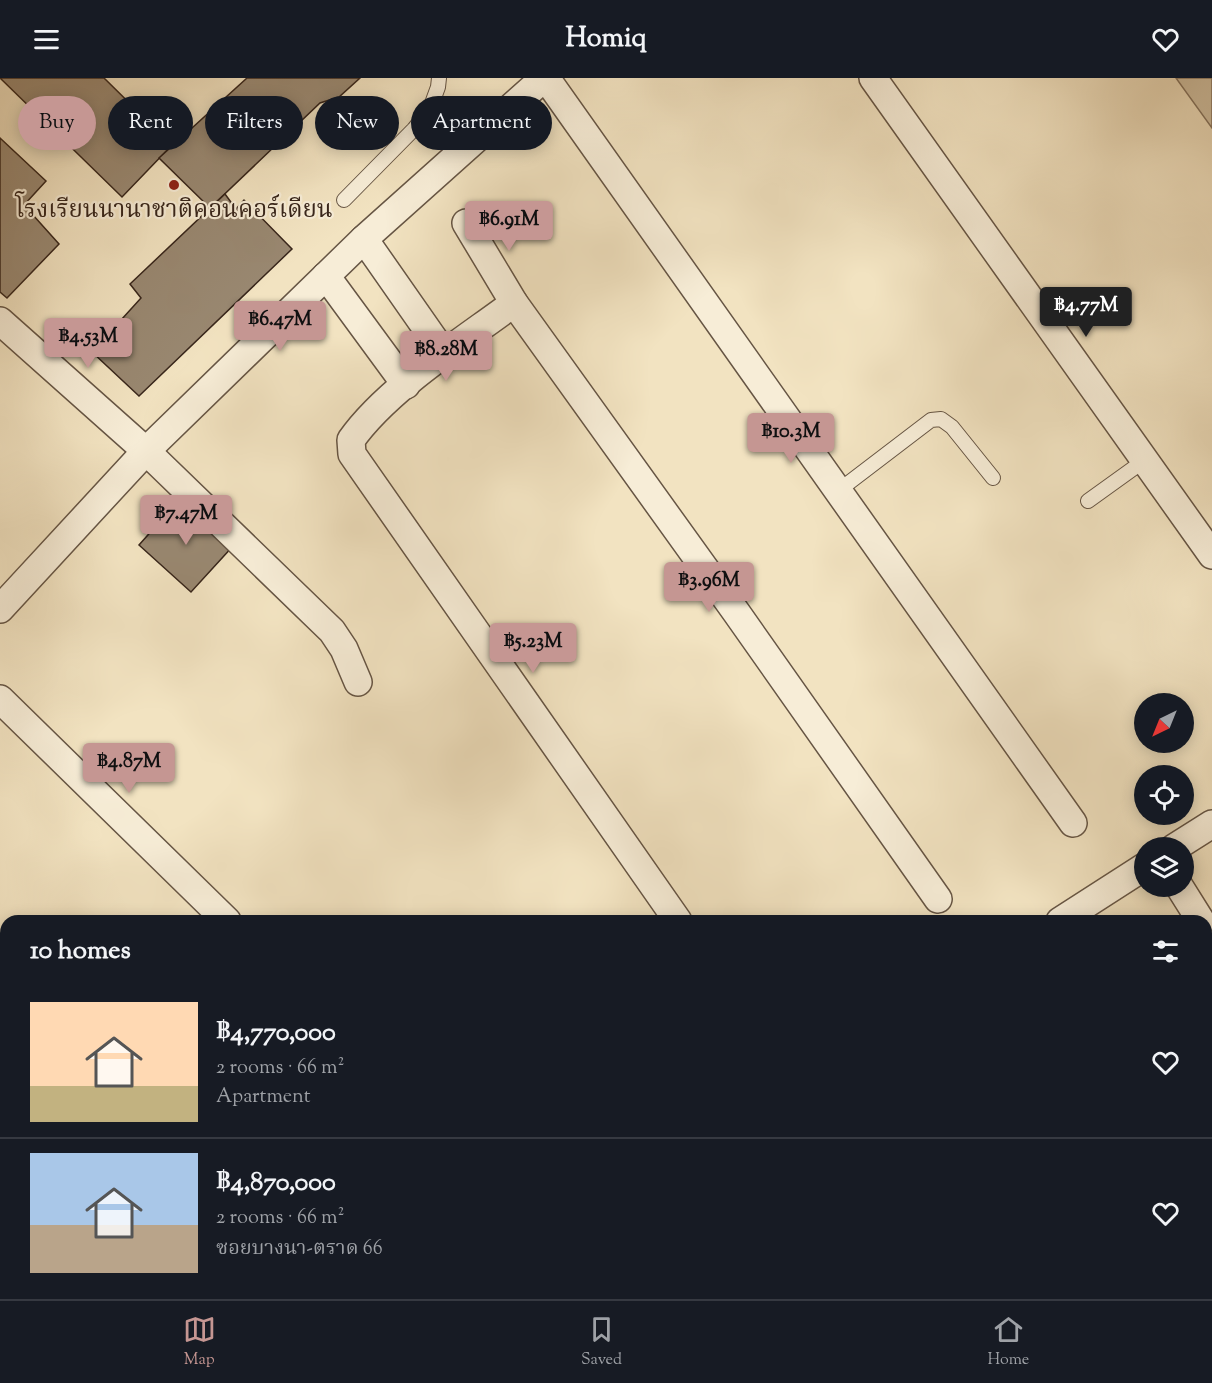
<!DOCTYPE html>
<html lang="en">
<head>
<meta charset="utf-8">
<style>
	:root { --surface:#171b24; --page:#20242c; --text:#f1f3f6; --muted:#9ea1a6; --line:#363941; --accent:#c59692 }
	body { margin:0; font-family:"Sorts Mill Goudy","Noto Serif Thai",serif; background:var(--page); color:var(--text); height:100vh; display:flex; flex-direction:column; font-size:22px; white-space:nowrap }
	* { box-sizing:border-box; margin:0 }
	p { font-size:20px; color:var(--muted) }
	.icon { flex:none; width:33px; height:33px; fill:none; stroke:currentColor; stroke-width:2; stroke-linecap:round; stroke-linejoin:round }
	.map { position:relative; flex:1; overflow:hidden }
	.side { position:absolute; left:0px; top:837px; width:1212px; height:384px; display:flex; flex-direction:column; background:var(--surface); border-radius:18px 18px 0 0; box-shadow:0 3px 15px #0003 }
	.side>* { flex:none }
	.hud { position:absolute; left:18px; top:18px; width:600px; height:54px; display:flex; gap:12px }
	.needle { width:39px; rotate:223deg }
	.controls { position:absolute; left:1134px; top:615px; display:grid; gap:12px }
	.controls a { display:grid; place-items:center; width:60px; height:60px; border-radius:50%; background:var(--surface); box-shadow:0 3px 15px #0003; font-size:30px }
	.price { position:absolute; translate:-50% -51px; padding:0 14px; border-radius:6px; background:var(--accent); color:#111; font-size:20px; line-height:39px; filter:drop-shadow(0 2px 3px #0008) }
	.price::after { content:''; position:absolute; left:50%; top:36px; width:18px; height:14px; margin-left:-9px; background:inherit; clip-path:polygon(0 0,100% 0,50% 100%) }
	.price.active { background:#222; color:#fff }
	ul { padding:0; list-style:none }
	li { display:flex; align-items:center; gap:18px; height:150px; padding:0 30px }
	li+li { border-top:2px solid var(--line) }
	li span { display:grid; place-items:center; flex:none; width:168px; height:120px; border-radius:0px; color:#555 }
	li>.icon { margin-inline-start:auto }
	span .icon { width:72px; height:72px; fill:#fffc; stroke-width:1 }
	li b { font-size:26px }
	h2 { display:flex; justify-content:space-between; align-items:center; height:72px; padding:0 30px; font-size:26px }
	.pill { padding:0 21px; border-radius:27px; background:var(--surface); box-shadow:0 3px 15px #0003; font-size:21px; line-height:54px }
	.pill.active { background:var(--accent); color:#111 }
	header { display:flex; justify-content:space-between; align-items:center; height:78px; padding:0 30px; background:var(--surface); font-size:27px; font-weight:800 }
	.tabs { display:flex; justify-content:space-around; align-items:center; height:84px; border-top:2px solid var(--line); background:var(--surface); font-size:16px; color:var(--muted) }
	.tabs a { display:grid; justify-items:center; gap:3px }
	.tabs .active { color:var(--accent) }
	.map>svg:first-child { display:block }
	.green { fill:#d2c3a5; stroke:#857460; stroke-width:1.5 }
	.building { fill:#998871; stroke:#38261b; stroke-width:1.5 }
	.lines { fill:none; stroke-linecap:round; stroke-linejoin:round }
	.lane-casing { stroke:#654; stroke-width:16 }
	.street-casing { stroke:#654; stroke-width:30 }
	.lane { stroke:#f7edd7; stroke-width:14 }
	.street { stroke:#f7edd7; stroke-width:27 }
	.poi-dot { fill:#8f2418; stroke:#f7edd7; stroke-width:2 }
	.labels { text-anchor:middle; stroke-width:4.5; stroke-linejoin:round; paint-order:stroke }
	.poi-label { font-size:24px; fill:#38261b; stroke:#f7edd7 }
</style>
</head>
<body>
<header><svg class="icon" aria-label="menu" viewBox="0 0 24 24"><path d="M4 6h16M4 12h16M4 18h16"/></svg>Homiq<svg class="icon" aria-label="heart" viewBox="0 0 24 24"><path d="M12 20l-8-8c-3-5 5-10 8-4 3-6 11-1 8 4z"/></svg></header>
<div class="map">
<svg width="1212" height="1221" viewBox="0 0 1212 1221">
	<rect width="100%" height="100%" fill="#f2e3c1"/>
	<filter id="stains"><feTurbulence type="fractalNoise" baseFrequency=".00333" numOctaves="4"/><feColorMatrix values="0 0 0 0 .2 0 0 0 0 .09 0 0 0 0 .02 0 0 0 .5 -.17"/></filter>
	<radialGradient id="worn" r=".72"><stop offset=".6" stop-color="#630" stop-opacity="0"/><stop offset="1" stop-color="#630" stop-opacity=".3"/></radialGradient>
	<polygon class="green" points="1176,0 1212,0 1212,50"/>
	<g class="building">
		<polygon points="0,0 104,0 172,67 122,119"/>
		<polygon points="247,0 360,0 339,19 320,25 210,130 159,80"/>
		<polygon points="0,60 46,103 24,127 59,166 7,220 0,214"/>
		<polygon points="225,116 236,131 244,122 292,171 139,318 92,274 141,220 130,206"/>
		<polygon points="180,421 233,468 191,514 139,467"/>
		<polygon points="0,1046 6,1057 6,1143 0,1132"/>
	</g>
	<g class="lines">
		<g class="lane-casing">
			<g id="lane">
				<polyline points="344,122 414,51 430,31 438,9 439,0"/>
				<polyline points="838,413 931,342 941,341 952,349 993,400"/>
				<polyline points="1088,423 1145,382"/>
			</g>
		</g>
		<g class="street-casing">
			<g id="street">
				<polyline points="546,0 1073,745"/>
				<polyline points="873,0 1212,477"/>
				<polyline points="466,145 514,225 736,534 938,821"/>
				<polyline points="364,161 445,277"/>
				<polyline points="326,198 406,307"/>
				<path d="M 514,225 C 463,263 387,311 351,362 L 352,376 L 678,843"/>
				<polyline points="0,243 146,373 332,553 344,571 358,604"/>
				<polyline points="0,531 146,373 364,161 544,0"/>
				<polyline points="0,621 227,843"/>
				<polyline points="1174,770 1212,746"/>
				<polyline points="1179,808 1201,843"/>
				<polyline points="1060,843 1144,789"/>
				<polyline points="0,977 6,988"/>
				<polyline points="1206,1043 1212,1043"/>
				<polyline points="0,1194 6,1204"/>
				<polyline points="92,1215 117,1221"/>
				<polyline points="195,1215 201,1221"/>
				<polyline points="888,1215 890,1221"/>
				<polyline points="10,1221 61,1215"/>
				<polyline points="800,1221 802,1215"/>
			</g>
		</g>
		<use href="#lane" class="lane"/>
		<use href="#street" class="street"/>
	</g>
	<circle class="poi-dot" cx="174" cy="107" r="6"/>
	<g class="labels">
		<g class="poi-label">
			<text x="174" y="139">โรงเรียนนานาชาติคอนคอร์เดียน</text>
		</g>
	</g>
	<rect width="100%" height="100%" filter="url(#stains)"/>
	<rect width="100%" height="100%" fill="url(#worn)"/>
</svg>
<div class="controls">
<a><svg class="needle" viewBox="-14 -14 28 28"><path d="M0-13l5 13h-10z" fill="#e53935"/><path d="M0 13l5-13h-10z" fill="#9ea1a6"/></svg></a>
<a><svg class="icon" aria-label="locate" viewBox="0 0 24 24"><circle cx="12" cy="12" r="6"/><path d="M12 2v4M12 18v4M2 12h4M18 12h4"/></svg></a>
<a><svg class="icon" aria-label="layers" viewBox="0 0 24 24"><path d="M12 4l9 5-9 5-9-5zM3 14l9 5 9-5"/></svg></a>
</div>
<b class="price" style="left:509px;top:174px">฿6.91M</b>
<b class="price active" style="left:1086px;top:260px">฿4.77M</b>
<b class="price" style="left:280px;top:274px">฿6.47M</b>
<b class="price" style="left:88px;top:291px">฿4.53M</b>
<b class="price" style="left:446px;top:304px">฿8.28M</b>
<b class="price" style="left:791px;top:386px">฿10.3M</b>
<b class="price" style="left:186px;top:468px">฿7.47M</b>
<b class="price" style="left:709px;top:535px">฿3.96M</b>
<b class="price" style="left:533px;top:596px">฿5.23M</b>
<b class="price" style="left:129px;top:716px">฿4.87M</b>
<div class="hud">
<a class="pill active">Buy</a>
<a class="pill">Rent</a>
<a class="pill">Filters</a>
<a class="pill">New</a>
<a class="pill">Apartment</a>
</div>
<section class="side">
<h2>10 homes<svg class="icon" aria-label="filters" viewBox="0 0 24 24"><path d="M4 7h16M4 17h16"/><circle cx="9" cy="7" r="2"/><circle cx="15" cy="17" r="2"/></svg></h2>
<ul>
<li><span style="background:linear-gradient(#ffd9b3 70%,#c2b280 0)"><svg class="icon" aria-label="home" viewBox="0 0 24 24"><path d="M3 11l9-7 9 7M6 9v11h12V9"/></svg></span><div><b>฿4,770,000</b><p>2 rooms · 66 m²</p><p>Apartment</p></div><svg class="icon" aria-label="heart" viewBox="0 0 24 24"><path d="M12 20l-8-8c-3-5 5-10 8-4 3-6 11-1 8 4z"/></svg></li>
<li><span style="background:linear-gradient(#a9c7e8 60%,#b9a48a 0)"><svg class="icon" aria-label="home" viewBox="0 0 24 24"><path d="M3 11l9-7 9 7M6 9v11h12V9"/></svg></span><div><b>฿4,870,000</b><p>2 rooms · 66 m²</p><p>ซอยบางนา-ตราด 66</p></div><svg class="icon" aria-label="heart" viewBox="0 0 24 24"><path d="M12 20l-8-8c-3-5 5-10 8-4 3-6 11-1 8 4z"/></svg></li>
</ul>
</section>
</div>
<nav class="tabs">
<a class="active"><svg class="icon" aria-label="map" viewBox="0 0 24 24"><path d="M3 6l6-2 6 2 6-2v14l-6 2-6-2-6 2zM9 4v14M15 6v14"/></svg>Map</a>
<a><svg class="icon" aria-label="saved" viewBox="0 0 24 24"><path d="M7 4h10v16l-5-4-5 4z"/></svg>Saved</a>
<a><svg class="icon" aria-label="home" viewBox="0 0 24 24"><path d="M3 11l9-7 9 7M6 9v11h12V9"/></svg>Home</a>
</nav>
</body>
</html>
